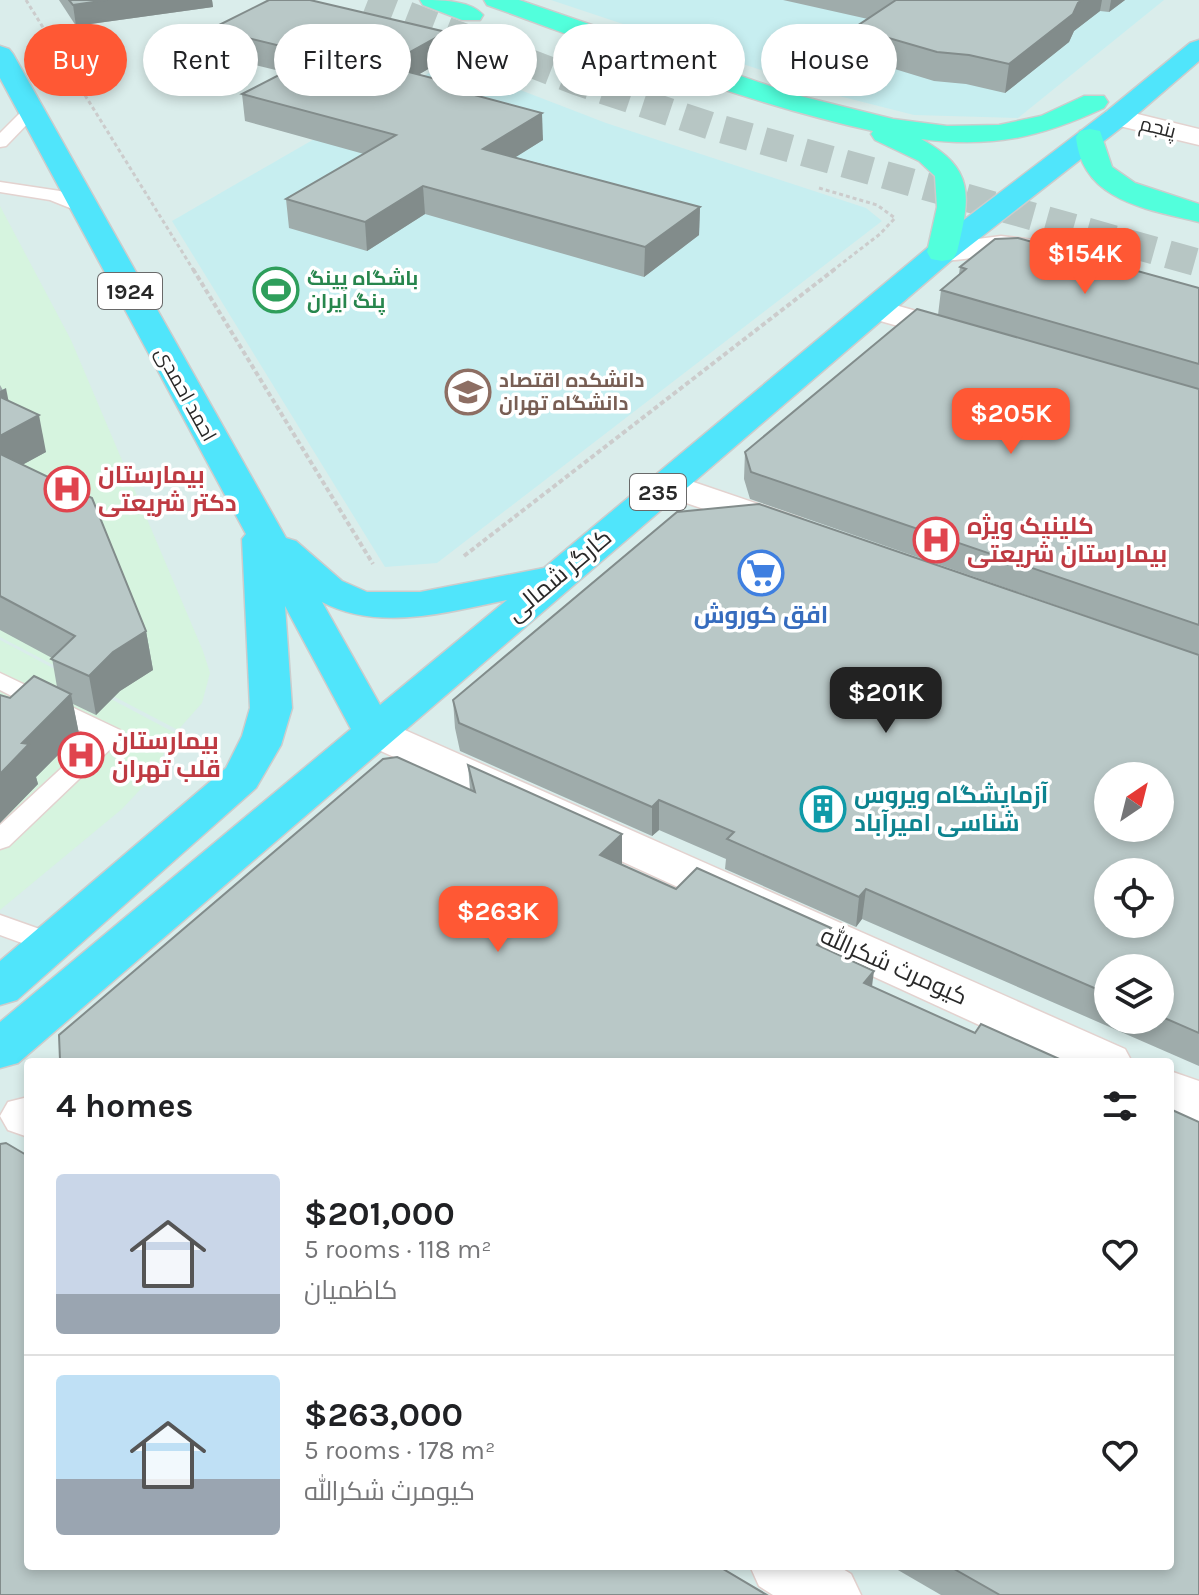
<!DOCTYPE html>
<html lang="en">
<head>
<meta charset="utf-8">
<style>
	:root { --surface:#fff; --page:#f6f6f6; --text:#202124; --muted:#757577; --line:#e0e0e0; --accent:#ff5834 }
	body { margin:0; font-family:Karla,Cairo,sans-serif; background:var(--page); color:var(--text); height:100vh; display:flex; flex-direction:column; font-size:30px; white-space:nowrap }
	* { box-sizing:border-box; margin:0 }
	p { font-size:26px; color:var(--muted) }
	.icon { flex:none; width:44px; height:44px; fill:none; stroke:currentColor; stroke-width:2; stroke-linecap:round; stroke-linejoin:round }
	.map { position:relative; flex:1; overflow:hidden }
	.sheet { position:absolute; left:24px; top:1058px; width:1150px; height:512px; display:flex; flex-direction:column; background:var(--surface); border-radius:8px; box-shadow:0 4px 12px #0003 }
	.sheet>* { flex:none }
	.top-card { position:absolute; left:24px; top:24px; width:1152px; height:72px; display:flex; gap:16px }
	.needle { width:52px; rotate:35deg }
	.buttons { position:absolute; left:1094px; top:762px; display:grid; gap:16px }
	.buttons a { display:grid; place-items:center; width:80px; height:80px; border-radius:50%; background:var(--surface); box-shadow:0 4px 12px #0003; font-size:40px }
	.price { position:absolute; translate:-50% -68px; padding:0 18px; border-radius:16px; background:var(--accent); color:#fff; font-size:26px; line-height:52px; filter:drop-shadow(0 2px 4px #0008) }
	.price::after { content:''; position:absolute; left:50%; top:48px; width:24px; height:18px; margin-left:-12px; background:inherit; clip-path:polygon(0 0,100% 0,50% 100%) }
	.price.active { background:#222; color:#fff }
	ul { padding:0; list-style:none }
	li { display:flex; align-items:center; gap:24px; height:200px; padding:0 32px }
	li+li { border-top:2px solid var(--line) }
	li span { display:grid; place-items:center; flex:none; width:224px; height:160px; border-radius:8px; color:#555 }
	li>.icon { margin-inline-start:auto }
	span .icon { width:96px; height:96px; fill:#fffc; stroke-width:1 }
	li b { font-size:34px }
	h2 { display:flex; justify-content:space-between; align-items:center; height:96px; padding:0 32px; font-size:34px }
	.pill { padding:0 28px; border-radius:36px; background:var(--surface); box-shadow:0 4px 12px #0003; font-size:28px; line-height:72px }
	.pill.active { background:var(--accent); color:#fff }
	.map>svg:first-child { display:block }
	.education { fill:#c7eef0 }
	.medical { fill:#d6f4df }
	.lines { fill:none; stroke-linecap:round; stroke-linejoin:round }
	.highway-tunnel { stroke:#b7c6c4; stroke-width:28; stroke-dasharray:28 14; stroke-linecap:butt }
	.lane-casing { stroke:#e3d2cf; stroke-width:3 }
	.street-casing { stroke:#e3d2cf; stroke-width:3 }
	.secondary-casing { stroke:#e3d2cf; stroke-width:3 }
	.primary-casing { stroke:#ccc; stroke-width:3 }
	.highway-casing { stroke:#ccc; stroke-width:3 }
	.path-far1 { stroke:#ccc; stroke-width:3; stroke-dasharray:4 3; stroke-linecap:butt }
	.path { stroke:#ccc; stroke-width:4; stroke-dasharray:5 3; stroke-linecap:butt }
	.lane { fill:#fff; fill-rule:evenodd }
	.street { fill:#fff; fill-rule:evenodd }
	.secondary { fill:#fff; fill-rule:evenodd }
	.primary { fill:#50e5fb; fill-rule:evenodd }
	.highway { fill:#52ffdc; fill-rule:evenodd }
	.wall { fill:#9facab; fill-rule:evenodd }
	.shaded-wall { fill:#828c8b }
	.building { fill:#b9c8c7; stroke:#828c8b; stroke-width:2; fill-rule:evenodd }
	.labels { text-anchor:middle; stroke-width:7; stroke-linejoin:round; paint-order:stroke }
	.far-street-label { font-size:20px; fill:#292929; stroke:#fff }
	.far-leisure-label { font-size:20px; font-weight:bold; fill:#27864d; stroke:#fff; text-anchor:start }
	.far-education-label { font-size:20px; font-weight:bold; fill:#785e54; stroke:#fff; text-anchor:start }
	.shield { fill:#fff; stroke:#696969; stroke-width:2 }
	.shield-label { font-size:22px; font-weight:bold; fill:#292929 }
	.health-label { font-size:24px; font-weight:bold; fill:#be3a42; stroke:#fff; text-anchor:start }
	.street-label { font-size:24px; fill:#292929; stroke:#fff }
	.shop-label { font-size:24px; font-weight:bold; fill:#366cbe; stroke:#fff }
	.culture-label { font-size:24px; font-weight:bold; fill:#0d838f; stroke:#fff; text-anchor:start }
</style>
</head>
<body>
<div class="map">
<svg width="1199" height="1595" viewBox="0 0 1199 1595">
	<rect width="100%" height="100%" fill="#daedeb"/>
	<g class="education">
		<polygon points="551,0 1164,0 1018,118 914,115 839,96"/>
		<polygon points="448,62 606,123 866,208 882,221 437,563 385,567 172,221"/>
	</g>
	<g class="medical">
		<polygon points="0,206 71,340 203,651 210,673 202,703 178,730 0,637"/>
		<polygon points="0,640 175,733 151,778 122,809 0,910"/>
	</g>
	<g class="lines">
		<polyline class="highway-tunnel" points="368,0 576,81 714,127 1199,263"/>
		<g class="lane-casing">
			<g id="lane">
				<polygon points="31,106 37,108 37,114 6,146 0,147 0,133 25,108"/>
				<polygon points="0,182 60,191 94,209 85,214 50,200 0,192"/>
				<polygon points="0,673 120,730 124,736 9,846 0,849 0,825 94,738 0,690"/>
				<polygon points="0,915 62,937 66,944 62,951 52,954 0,935"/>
			</g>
		</g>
		<g class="street-casing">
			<g id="street">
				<polygon points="1117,109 1199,129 1199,145 1107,123 1103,117 1107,111"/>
				<polygon points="874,299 976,328 980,335 976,342 964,345 863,316 858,309 863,302"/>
				<polygon points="667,473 802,519 808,527 802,535 789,538 654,492 649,484 654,476"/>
				<polygon points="374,719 389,723 1125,1049 1132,1062 1060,1062 359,741 353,732 359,723"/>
				<polygon points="1170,1071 1199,1081 1199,1122 1170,1112"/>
				<polygon points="28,1097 28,1137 8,1130 0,1116 8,1102"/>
				<polygon points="750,1566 838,1566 851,1574 861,1595 773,1595 759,1586"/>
			</g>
		</g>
		<g class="secondary-casing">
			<path id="secondary" d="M 1001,236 L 1057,243 L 1061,249 L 1057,255 C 1038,260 1019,254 1000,254 C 977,255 954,264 931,259 L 927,252 L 931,245 Z"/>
		</g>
		<g class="primary-casing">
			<path id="primary" d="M 1199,40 L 1199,61 L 1127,123 L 953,259 L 18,1063 L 0,1068 L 0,1022 L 351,729 L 285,606 L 292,708 L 281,745 L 256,788 L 17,1000 L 0,1005 L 0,961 L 226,768 L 242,736 L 250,708 L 242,539 L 246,534 L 0,78 L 0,46 L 9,49 L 13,54 L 286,538 L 296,541 L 342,581 L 367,592 L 420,592 L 544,568 L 931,245 L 1107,111 L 1190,43 ZM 507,600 L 380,705 L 322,602 C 378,632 449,612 507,600 Z"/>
		</g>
		<g class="highway-casing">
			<g id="highway">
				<path d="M 420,0 C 440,0 470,0 483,15 L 480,20 L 462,20 L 423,5 Z"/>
				<path d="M 484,0 L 519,0 L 796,95 L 893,119 L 947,126 L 999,125 L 1041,116 L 1084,96 L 1104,96 L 1108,102 L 1104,108 C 1039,138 992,148 921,139 C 976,169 970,197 957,252 L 953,259 L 942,261 L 931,259 L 927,252 L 937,207 L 935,176 L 919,161 L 875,140 L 871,134 L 873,131 C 750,104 630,57 512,14 L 487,5 Z"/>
				<path d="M 1090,129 L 1100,131 L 1112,167 L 1135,183 L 1199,204 L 1199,222 C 1147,209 1082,201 1076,137 L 1080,131 Z"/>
			</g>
		</g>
		<g class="path-far1">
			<polyline points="26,0 194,271"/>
			<polyline points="819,188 877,205 895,218 880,234 832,271"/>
		</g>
		<g class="path">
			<polyline points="193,269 373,564"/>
			<polyline points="464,556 835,269"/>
		</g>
		<use href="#lane" class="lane"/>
		<use href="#street" class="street"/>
		<use href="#secondary" class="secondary"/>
		<use href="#primary" class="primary"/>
		<use href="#highway" class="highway"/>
	</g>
	<g class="wall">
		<polygon points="59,0 212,0 213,7 76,26"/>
		<polygon points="783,0 1125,0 1109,12 1100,11 1074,31 1069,42 1005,93 966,84 934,81 852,56 854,28 868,19"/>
		<polygon points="211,29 447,58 418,75 471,95 543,140 515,157 700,207 699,235 644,277 425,214 367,251 289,228 286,199 364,154 245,121 242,94 284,72 214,55"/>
		<polygon points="960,267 1199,288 1199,655 750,499 744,479 745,452 938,315 941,290 959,274"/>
		<polygon points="0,385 9,401 46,452 22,465 146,631 153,670 120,691 96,715 73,704 79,734 36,777 38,784 0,823 0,695 10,698 57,687 52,658 0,630"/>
		<path d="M 1199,655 L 1199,1066 L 862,919 L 856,927 L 725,869 L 726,859 L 659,830 L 652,836 L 460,751 L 455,728 L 453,700 ZM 1108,968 L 1160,968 L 1160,1020 L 1108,1020 Z"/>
		<polygon points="468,765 622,865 676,889 831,928 829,951 872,987 975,1033 1066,1062 60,1062 60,1060 470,790"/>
		<polygon points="891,1566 1170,1566 1199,1595 941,1595"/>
	</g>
	<g class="shaded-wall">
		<polygon points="107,0 212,0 213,7 76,26 73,5"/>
		<polygon points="1082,0 1102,0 1100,11 1074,31 1069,42 1005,93 1009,64"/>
		<polygon points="1111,0 1125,0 1109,12"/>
		<polygon points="446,32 447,58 387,93 385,66"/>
		<polygon points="542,113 543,140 484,177 483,149"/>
		<polygon points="423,186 425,214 367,251 365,222"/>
		<polygon points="700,207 699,235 644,277 645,247"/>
		<polygon points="6,388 13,424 0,427 0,391"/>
		<polygon points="39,415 46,452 0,477 0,436"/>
		<polygon points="146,631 153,670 120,691 96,715 89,676 113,652"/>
		<polygon points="71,694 79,734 36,777 38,784 0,823 0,774 22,743"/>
		<polygon points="659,800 659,830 652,836 652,807"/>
		<polygon points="622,834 622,865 600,855"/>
		<polygon points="866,889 862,919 856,927 859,897"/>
		<polygon points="831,928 829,959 817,945"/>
		<polygon points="874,971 870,1002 864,983"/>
	</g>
	<g class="building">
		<polygon points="69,0 107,0 73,5"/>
		<polygon points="269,0 310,0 446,32 385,66 471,88 463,92 542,113 483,149 700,207 645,247 423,186 365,222 286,199 396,135 242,94 318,55 211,29"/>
		<polygon points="896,0 1082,0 1078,3 1073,14 1009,64 969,55 937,52 854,28"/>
		<polygon points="1018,238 1199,288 1199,364 941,290 966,269 960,267 995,239"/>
		<polygon points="917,309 1199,389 1199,625 751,472 745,452"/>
		<polygon points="0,397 39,415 0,436"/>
		<polygon points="0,454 92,498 146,631 113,652 89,676 51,659 75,636 0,596"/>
		<path d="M 759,504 L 1199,655 L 1199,1033 L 1160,1016 L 1160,968 L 1108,968 L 1108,994 L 866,889 L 859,897 L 727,839 L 734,832 L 659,800 L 652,807 L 459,723 L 453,700 L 677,512 ZM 1108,776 L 1160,776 L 1160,828 L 1108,828 ZM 1108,872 L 1160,872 L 1160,924 L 1108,924 Z"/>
		<polygon points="34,676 71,694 22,743 29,744 0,774 0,695 10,698"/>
		<polygon points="397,757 475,792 468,765 622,834 600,855 676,889 697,868 831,928 817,945 874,971 864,983 975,1033 981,1024 1066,1062 62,1062 60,1060 59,1035 383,759"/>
		<polygon points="1170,1109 1199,1122 1199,1595 1000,1595 949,1566 1170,1566"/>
		<polygon points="6,1143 28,1156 28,1566 718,1566 767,1595 0,1595 0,1144"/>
	</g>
	<defs>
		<g id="stadium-ring" transform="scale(2.3)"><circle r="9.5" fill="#fff" stroke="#2e9e5b" stroke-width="1.5"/><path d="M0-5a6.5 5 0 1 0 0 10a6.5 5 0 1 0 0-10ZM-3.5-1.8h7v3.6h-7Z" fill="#2e9e5b"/></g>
		<g id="university-ring" transform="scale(2.3)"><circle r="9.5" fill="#fff" stroke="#8d6e63" stroke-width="1.5"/><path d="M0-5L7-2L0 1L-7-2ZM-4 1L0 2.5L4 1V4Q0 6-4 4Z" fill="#8d6e63"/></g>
		<g id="hospital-ring" transform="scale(2.3)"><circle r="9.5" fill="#fff" stroke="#e0444e" stroke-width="1.5"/><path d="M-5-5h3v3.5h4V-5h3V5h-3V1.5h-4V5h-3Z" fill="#e0444e"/></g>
		<g id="supermarket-ring" transform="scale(2.3)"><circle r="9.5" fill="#fff" stroke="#3f7fe0" stroke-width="1.5"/><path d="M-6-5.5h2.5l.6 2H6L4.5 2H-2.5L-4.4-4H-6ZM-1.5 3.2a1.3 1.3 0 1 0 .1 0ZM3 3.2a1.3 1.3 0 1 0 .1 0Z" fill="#3f7fe0"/></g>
		<g id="building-ring" transform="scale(2.3)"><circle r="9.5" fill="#fff" stroke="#0f9aa8" stroke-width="1.5"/><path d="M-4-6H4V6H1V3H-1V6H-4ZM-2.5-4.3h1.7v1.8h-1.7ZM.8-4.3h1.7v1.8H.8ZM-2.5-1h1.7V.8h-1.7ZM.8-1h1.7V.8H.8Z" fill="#0f9aa8"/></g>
	</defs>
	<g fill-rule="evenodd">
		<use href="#stadium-ring" x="276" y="290"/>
		<use href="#university-ring" x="468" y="392"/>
		<use href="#hospital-ring" x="67" y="489"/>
		<use href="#hospital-ring" x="936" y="540"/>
		<use href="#supermarket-ring" x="761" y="573"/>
		<use href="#hospital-ring" x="81" y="755"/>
		<use href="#building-ring" x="823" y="809"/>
	</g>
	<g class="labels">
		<g class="far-street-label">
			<text transform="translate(1158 127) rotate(14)" y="7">پنجم</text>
			<text transform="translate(186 394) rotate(61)" y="7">احمد احمدی</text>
		</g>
		<g class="far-leisure-label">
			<text x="307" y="285">باشگاه پینگ<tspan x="307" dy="23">پنگ ایران</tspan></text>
		</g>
		<g class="far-education-label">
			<text x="499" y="387">دانشکده اقتصاد<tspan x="499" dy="23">دانشگاه تهران</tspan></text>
		</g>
		<g class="shield">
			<rect x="98" y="273" width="64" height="36" rx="6"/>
			<rect x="630" y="474" width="56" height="36" rx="6"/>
		</g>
		<g class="shield-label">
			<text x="130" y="299">1924</text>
			<text x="658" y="500">235</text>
		</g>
		<g class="health-label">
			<text x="98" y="483">بیمارستان<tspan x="98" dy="28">دکتر شریعتی</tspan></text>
			<text x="967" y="534">کلینیک ویژه<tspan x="967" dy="28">بیمارستان شریعتی</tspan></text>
			<text x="112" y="749">بیمارستان<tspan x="112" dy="28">قلب تهران</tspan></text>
		</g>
		<g class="street-label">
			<text transform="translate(559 575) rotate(-40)" y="8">کارگر شمالی</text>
			<text transform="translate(894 966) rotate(24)" y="8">کیومرث شکرالله</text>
		</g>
		<g class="shop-label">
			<text x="761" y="623">افق کوروش</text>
		</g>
		<g class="culture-label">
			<text x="854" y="803">آزمایشگاه ویروس<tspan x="854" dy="28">شناسی امیرآباد</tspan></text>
		</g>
	</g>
</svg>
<div class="buttons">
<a><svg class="needle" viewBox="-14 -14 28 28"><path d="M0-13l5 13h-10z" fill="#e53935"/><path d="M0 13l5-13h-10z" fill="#757577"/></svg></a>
<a><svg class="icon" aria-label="locate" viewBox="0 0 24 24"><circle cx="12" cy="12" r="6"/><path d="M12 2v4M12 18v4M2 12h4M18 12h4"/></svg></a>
<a><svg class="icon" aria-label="layers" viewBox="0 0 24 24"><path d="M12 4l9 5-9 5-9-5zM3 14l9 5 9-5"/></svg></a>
</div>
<b class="price" style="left:1085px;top:296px">$154K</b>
<b class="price" style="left:1011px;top:456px">$205K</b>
<b class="price active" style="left:886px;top:735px">$201K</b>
<b class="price" style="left:498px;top:954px">$263K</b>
<div class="top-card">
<a class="pill active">Buy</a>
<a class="pill">Rent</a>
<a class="pill">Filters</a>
<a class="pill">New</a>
<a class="pill">Apartment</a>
<a class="pill">House</a>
</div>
<section class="sheet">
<h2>4 homes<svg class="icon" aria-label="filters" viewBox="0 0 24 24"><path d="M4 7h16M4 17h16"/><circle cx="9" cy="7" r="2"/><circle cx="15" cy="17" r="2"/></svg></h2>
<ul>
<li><span style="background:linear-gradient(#c9d6e8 75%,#9aa5b1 0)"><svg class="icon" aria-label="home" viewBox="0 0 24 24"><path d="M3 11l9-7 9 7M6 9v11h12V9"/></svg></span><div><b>$201,000</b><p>5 rooms · 118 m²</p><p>کاظمیان</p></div><svg class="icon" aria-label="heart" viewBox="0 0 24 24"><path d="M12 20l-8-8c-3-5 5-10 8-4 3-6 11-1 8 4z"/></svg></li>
<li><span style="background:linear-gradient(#bfe0f5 65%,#9aa5b1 0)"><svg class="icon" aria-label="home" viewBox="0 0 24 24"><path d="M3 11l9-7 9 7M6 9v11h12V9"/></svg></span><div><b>$263,000</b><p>5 rooms · 178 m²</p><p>کیومرث شکرالله</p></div><svg class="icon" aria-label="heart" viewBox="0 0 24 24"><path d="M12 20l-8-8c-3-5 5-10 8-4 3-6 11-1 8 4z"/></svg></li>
</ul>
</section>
</div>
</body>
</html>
